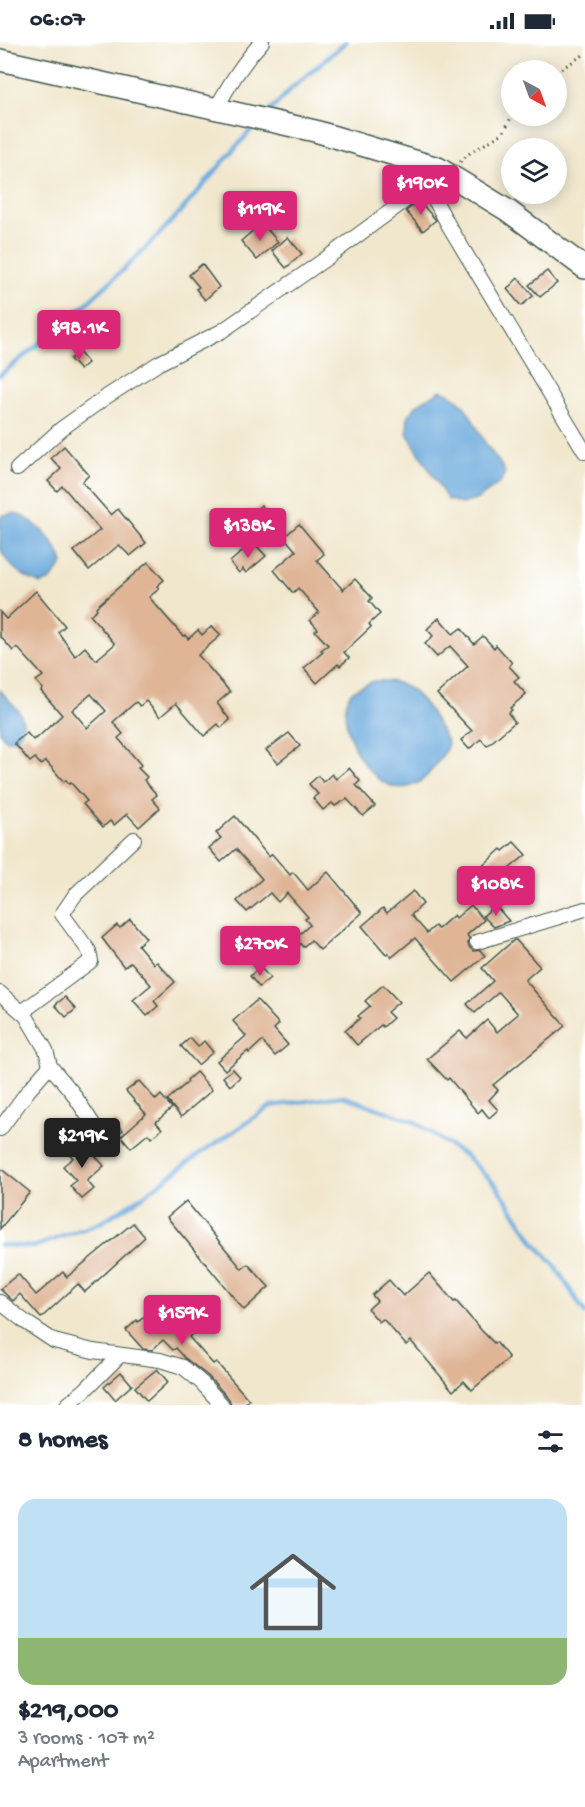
<!DOCTYPE html>
<html lang="en">
<head>
<meta charset="utf-8">
<style>
	:root { --surface:#fff; --page:#f6f6f7; --text:#1f2937; --muted:#747a83; --accent:#db2777 }
	body { margin:0; font-family:"Gochi Hand",sans-serif; background:var(--page); color:var(--text); height:100vh; display:flex; flex-direction:column; font-size:22px; white-space:nowrap }
	* { box-sizing:border-box; margin:0 }
	p { font-size:20px; color:var(--muted) }
	.icon { flex:none; width:33px; height:33px; fill:none; stroke:currentColor; stroke-width:2; stroke-linecap:round; stroke-linejoin:round }
	.map { position:relative; height:1363px; overflow:hidden }
	.panel { display:flex; flex-direction:column; background:var(--surface); flex:1 }
	.panel>* { flex:none }
	.needle { width:39px; rotate:139deg }
	.tools { position:absolute; left:501px; top:18px; display:grid; gap:12px }
	.tools a { display:grid; place-items:center; width:66px; height:66px; border-radius:50%; background:var(--surface); box-shadow:0 3px 15px #0003; font-size:30px }
	.price { position:absolute; translate:-50% -51px; padding:0 14px; border-radius:6px; background:var(--accent); color:#fff; font-size:20px; line-height:39px; filter:drop-shadow(0 2px 3px #0008) }
	.price::after { content:''; position:absolute; left:50%; top:36px; width:18px; height:14px; margin-left:-9px; background:inherit; clip-path:polygon(0 0,100% 0,50% 100%) }
	.price.current { background:#222; color:#fff }
	ul { padding:0; list-style:none }
	li { display:grid; align-content:center; gap:12px; height:318px; padding:0 18px }
	li span { display:grid; place-items:center; height:186px; border-radius:18px; color:#555 }
	li>.icon { margin-inline-start:auto }
	span .icon { width:108px; height:108px; fill:#fffc; stroke-width:1 }
	li b { font-size:26px }
	h2 { display:flex; justify-content:space-between; align-items:center; height:72px; padding:0 18px; font-size:26px }
	.status { display:flex; justify-content:space-between; align-items:center; height:42px; padding:0 30px; background:var(--surface); direction:ltr }
	.status svg { height:16px; fill:currentColor }
	.map>svg:first-child { display:block }
	.water { fill:#69a9dc; stroke:#447388; stroke-width:1.5 }
	.lines { fill:none; stroke-linecap:round; stroke-linejoin:round }
	.stream { stroke:#69a9dc; stroke-width:4.5 }
	.building { fill:#dfb596; fill-rule:evenodd }
	.street-casing { stroke:#3e564b; stroke-width:16 }
	.primary-casing { stroke:#3e564b; stroke-width:24 }
	.path { stroke:#3e564b; stroke-width:3; stroke-dasharray:1.5 4.5; stroke-linecap:butt }
	.street { stroke:#fff; stroke-width:14 }
	.primary { stroke:#fff; stroke-width:21 }
</style>
</head>
<body>
<div class="status"><b>06:07</b><svg viewBox="0 0 49 12"><path d="M0 12V9h3v3zM5 12V6h3v6zM10 12V3h3v9zM15 12V0h3v12zM26 1h20v11H26zM47 4h2v5h-2z"/></svg></div>
<div class="map">
<svg width="585" height="1363" viewBox="0 0 585 1363">
	<rect width="100%" height="100%" fill="#fff"/>
	<filter id="ink" filterUnits="userSpaceOnUse"><feTurbulence type="fractalNoise" baseFrequency=".0167" numOctaves="2"/><feDisplacementMap in="SourceGraphic" scale="12" xChannelSelector="R" yChannelSelector="G"/><feConvolveMatrix kernelMatrix="1 2 1 2 8 2 1 2 1" color-interpolation-filters="sRGB"/></filter>
	<filter id="wash" filterUnits="userSpaceOnUse"><feTurbulence type="fractalNoise" baseFrequency=".008" numOctaves="4" result="noise"/><feDisplacementMap in="SourceGraphic" scale="24" xChannelSelector="R" yChannelSelector="G"/><feGaussianBlur stdDeviation="1.35" result="paint"/><feColorMatrix in="noise" values="0 0 0 0 0 0 0 0 0 0 0 0 0 0 0 0 0 1.4 0 .05"/><feComposite in="paint" operator="in"/></filter>
	<g filter="url(#wash)">
		<rect width="100%" height="100%" fill="#f1e7cd"/>
		<g class="water">
			<path d="M 441,348 C 468,358 472,379 486,402 C 492,412 500,419 505,430 L 501,440 L 476,458 L 461,462 L 447,457 L 407,391 L 408,373 L 418,362 Z"/>
			<path d="M 15,471 C 35,478 57,501 63,521 L 51,538 L 41,542 C 25,536 5,523 0,505 C 0,497 0,485 0,476 L 3,473 Z"/>
			<path d="M 374,639 C 380,639 387,638 393,640 C 421,645 436,679 448,701 C 446,710 440,717 434,725 C 387,792 323,676 353,649 C 359,645 368,642 374,639 Z"/>
			<path d="M 0,648 C 14,665 33,675 17,697 L 7,698 L 0,691 Z"/>
		</g>
		<g class="lines">
			<g class="stream">
				<polyline points="268,71 292,46 346,0"/>
				<path d="M 0,333 C 59,287 116,238 168,183 C 199,151 225,115 256,83"/>
				<polyline points="0,1203 33,1205 100,1181 143,1154 194,1116 271,1064 343,1054 413,1079 467,1115 497,1144 534,1200 555,1224 585,1271"/>
			</g>
		</g>
		<g id="blocks">
			<g class="building">
				<polygon points="419,159 436,178 423,189 406,169"/>
				<polygon points="262,181 278,200 257,218 241,199"/>
				<polygon points="288,195 302,212 286,226 272,209"/>
				<polygon points="202,222 219,245 205,258 196,247 199,245 189,233"/>
				<polygon points="547,229 557,241 540,255 529,243"/>
				<polygon points="518,236 533,254 521,264 507,247"/>
				<polygon points="79,310 88,321 80,328 70,317"/>
				<polygon points="64,404 89,433 82,440 111,473 118,467 146,501 130,514 119,503 89,528 74,509 100,488 65,447 62,444 57,449 48,439 61,427 51,416"/>
				<polygon points="261,463 270,473 249,492 237,479 250,468 252,471"/>
				<polygon points="299,482 324,512 317,518 343,548 355,537 372,556 369,559 380,572 369,582 371,585 344,610 349,616 340,624 338,622 317,641 304,626 323,610 321,608 328,603 315,589 318,587 310,578 319,570 298,546 293,551 274,528 296,509 284,495"/>
				<polygon points="253,500 266,514 246,531 243,527 239,531 230,520"/>
				<path d="M 148,520 L 164,538 L 157,544 L 159,547 L 149,555 L 183,594 L 185,593 L 188,597 L 198,588 L 202,593 L 212,584 L 221,593 L 198,613 L 230,650 L 217,661 L 230,678 L 221,686 L 218,682 L 204,694 L 176,661 L 160,675 L 146,659 L 140,664 L 136,660 L 113,680 L 123,692 L 118,696 L 141,723 L 138,726 L 147,735 L 144,738 L 157,753 L 152,757 L 160,766 L 139,785 L 127,772 L 114,783 L 110,779 L 103,785 L 83,762 L 87,759 L 71,741 L 69,742 L 66,738 L 64,740 L 46,719 L 41,723 L 35,716 L 30,720 L 14,701 L 27,691 L 33,698 L 35,696 L 36,697 L 62,673 L 41,649 L 43,647 L 36,639 L 43,634 L 17,605 L 13,609 L 0,594 L 0,570 L 6,577 L 36,549 L 65,584 L 58,590 L 75,614 L 85,605 L 96,618 L 115,602 L 90,573 L 97,567 L 96,565 ZM 91,652 L 106,669 L 87,686 L 72,668 Z"/>
				<polygon points="439,576 453,592 461,586 474,602 483,594 494,606 496,603 512,621 509,624 519,635 514,639 526,652 510,666 512,668 508,671 515,680 487,704 481,697 469,707 461,698 472,689 437,652 468,624 450,604 437,615 425,602 433,594 427,587"/>
				<polygon points="289,691 300,704 278,721 266,708"/>
				<polygon points="349,726 360,739 356,743 375,764 363,774 347,757 335,764 332,761 323,768 313,756 318,752 309,742 318,734 323,740 332,732 336,737"/>
				<polygon points="235,774 269,815 272,812 290,833 293,830 308,848 328,830 362,871 320,908 311,898 303,905 295,896 310,883 305,877 308,875 287,851 278,860 270,851 247,870 237,859 262,837 236,807 221,820 209,806 221,796 216,791"/>
				<polygon points="514,800 526,813 489,843 477,829 501,807 503,809"/>
				<polygon points="413,849 423,862 411,873 427,891 435,884 438,887 454,873 456,876 471,863 484,878 467,893 469,896 468,902 470,906 474,909 480,908 485,914 454,940 415,896 392,915 388,911 386,912 362,884 383,866 387,871"/>
				<polygon points="495,863 509,879 494,885 483,874"/>
				<polygon points="130,877 146,896 138,903 154,922 157,920 175,940 154,959 158,964 147,974 133,958 151,943 131,920 124,925 102,896 117,883 120,886"/>
				<polygon points="514,898 516,898 540,925 525,938 565,984 493,1043 498,1048 489,1058 498,1068 489,1076 482,1067 478,1071 449,1036 447,1038 427,1017 460,989 467,996 487,978 497,990 518,972 499,950 475,971 467,962 493,939 482,926"/>
				<polygon points="260,925 270,936 259,945 250,934"/>
				<polygon points="383,943 399,960 387,970 393,976 383,985 381,983 357,1003 345,989 360,976 358,974 370,964 365,959"/>
				<polygon points="65,955 76,967 66,975 55,963"/>
				<polygon points="257,958 279,982 274,987 288,1003 275,1014 262,999 249,1011 248,1009 225,1028 217,1019 246,994 233,979"/>
				<polygon points="190,996 198,1005 204,999 213,1010 198,1023 181,1004"/>
				<polygon points="233,1027 240,1035 230,1044 223,1035"/>
				<polygon points="196,1030 212,1048 181,1075 167,1058 188,1040 187,1038"/>
				<polygon points="139,1039 156,1058 161,1053 172,1066 156,1080 162,1087 151,1096 148,1092 131,1106 121,1094 146,1072 126,1049"/>
				<polygon points="115,1078 123,1088 114,1095 106,1086"/>
				<polygon points="76,1100 82,1107 87,1104 104,1124 87,1139 94,1147 82,1157 70,1144 76,1139 63,1124 73,1116 66,1108"/>
				<polygon points="0,1126 30,1150 0,1187"/>
				<polygon points="186,1159 242,1227 248,1222 269,1245 244,1268 167,1175"/>
				<polygon points="133,1181 145,1195 85,1250 78,1242 41,1276 20,1252 13,1259 0,1247 18,1232 36,1253 63,1230 67,1235"/>
				<polygon points="429,1231 454,1260 456,1259 482,1289 494,1301 496,1300 509,1316 472,1348 464,1339 453,1349 411,1299 406,1303 383,1277 379,1280 368,1267 377,1259 372,1253 389,1238 403,1254"/>
				<polygon points="163,1258 194,1290 189,1295 213,1322 216,1320 249,1358 243,1363 231,1363 229,1357 209,1335 185,1316 176,1306 173,1308 163,1298 152,1308 143,1307 126,1288 137,1278 138,1280"/>
				<polygon points="157,1327 168,1340 147,1359 135,1345"/>
				<polygon points="121,1330 132,1343 115,1358 104,1345"/>
			</g>
		</g>
	</g>
	<g filter="url(#ink)">
		<use href="#blocks" fill-opacity="0" stroke="#3e564b" stroke-width="1.5"/>
		<g class="lines">
			<g class="street-casing">
				<g id="street">
					<path d="M 216,67 C 229,42 243,20 262,0"/>
					<polyline points="426,142 449,184 585,410"/>
					<polyline points="17,427 61,387 106,355 159,321 222,289 324,218 414,152 429,140 438,126"/>
					<polyline points="477,900 585,867"/>
					<polyline points="0,951 26,974 46,1008 50,1024 72,1050 95,1085"/>
					<polyline points="22,970 91,919 89,909 62,872 75,853 134,797"/>
					<polyline points="0,1087 28,1049 50,1024"/>
					<polyline points="0,1260 24,1279 54,1299 93,1309 160,1318 183,1325 202,1341 222,1363"/>
					<polyline points="67,1363 85,1348 120,1313"/>
				</g>
			</g>
			<g class="primary-casing">
				<polyline id="primary" points="0,18 315,89 438,126 507,168 585,226"/>
			</g>
			<g class="path">
				<polyline points="556,30 585,12"/>
				<polyline points="460,120 470,111 503,91 512,74"/>
			</g>
			<use href="#street" class="street"/>
			<use href="#primary" class="primary"/>
		</g>
	</g>
</svg>
<div class="tools">
<a><svg class="needle" viewBox="-14 -14 28 28"><path d="M0-13l5 13h-10z" fill="#e53935"/><path d="M0 13l5-13h-10z" fill="#747a83"/></svg></a>
<a><svg class="icon" aria-label="layers" viewBox="0 0 24 24"><path d="M12 4l9 5-9 5-9-5zM3 14l9 5 9-5"/></svg></a>
</div>
<b class="price" style="left:421px;top:174px">$190K</b>
<b class="price" style="left:260px;top:200px">$119K</b>
<b class="price" style="left:79px;top:319px">$98.1K</b>
<b class="price" style="left:248px;top:517px">$138K</b>
<b class="price" style="left:496px;top:875px">$108K</b>
<b class="price" style="left:260px;top:935px">$270K</b>
<b class="price current" style="left:82px;top:1127px">$219K</b>
<b class="price" style="left:182px;top:1304px">$159K</b>
</div>
<section class="panel">
<h2>8 homes<svg class="icon" aria-label="filters" viewBox="0 0 24 24"><path d="M4 7h16M4 17h16"/><circle cx="9" cy="7" r="2"/><circle cx="15" cy="17" r="2"/></svg></h2>
<ul>
<li><span style="background:linear-gradient(#bfe0f5 75%,#8fb573 0)"><svg class="icon" aria-label="home" viewBox="0 0 24 24"><path d="M3 11l9-7 9 7M6 9v11h12V9"/></svg></span><div><b>$219,000</b><p>3 rooms · 107 m²</p><p>Apartment</p></div></li>
</ul>
</section>
</body>
</html>
